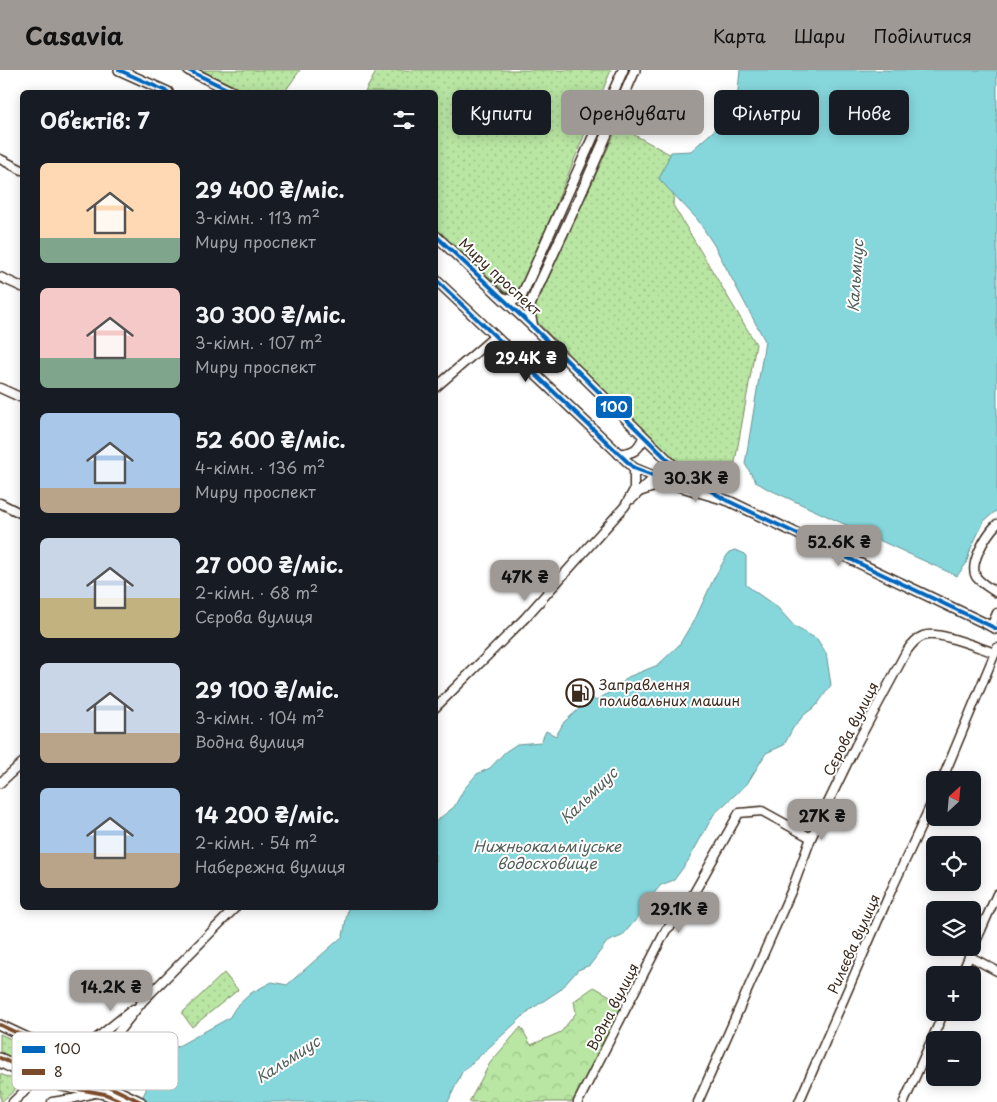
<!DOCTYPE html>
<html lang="uk">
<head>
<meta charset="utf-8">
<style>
	:root { --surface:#171b24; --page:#242831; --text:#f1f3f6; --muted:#9ea1a6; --accent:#9f9995 }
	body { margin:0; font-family:"Playpen Sans",sans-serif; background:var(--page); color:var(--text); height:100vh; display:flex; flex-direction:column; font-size:19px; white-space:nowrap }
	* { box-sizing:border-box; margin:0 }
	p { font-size:16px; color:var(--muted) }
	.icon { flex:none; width:28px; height:28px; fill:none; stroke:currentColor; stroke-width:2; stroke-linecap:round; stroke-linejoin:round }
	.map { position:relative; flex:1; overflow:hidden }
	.panel { position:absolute; left:20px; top:20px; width:418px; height:820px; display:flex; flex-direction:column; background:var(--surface); border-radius:8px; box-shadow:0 2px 12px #0003 }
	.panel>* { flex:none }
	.banner { position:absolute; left:452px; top:20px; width:469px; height:45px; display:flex; gap:10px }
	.needle { width:32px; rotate:26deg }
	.fabs { position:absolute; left:926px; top:701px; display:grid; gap:10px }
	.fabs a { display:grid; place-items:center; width:55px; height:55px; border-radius:8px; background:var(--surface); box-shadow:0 2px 12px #0003; font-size:25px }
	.price { position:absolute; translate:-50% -42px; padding:0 11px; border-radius:10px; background:var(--accent); color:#111; font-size:16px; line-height:32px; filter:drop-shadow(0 1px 2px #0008) }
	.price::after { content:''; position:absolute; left:50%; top:30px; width:15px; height:11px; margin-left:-8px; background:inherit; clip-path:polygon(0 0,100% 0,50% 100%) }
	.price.active { background:#222; color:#fff }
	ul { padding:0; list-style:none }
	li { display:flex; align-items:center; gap:15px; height:125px; padding:0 20px }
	li span { display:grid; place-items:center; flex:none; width:140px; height:100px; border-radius:8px; color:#555 }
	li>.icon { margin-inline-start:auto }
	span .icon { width:60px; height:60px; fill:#fffc; stroke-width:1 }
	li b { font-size:21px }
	h2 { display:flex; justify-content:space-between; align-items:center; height:60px; padding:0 20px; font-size:21px }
	.chip { padding:0 18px; border-radius:8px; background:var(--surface); box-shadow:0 2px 12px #0003; font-size:18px; line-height:45px }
	.chip.active { background:var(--accent); color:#111 }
	header { display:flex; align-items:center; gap:30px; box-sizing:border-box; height:70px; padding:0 25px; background:var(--accent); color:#111 }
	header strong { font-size:24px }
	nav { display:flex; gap:28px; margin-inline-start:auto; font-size:18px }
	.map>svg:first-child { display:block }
	.green { fill:url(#green-dots); stroke:#7a8860 }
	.forest { fill:url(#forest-crowns); stroke:#7a8860 }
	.water { fill:#86d7dc; stroke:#689290 }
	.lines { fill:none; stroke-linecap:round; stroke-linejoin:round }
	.minor-casing { stroke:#3b2a1e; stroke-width:11 }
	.major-casing { stroke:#3b2a1e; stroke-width:12 }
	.minor { stroke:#fff; stroke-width:8 }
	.major { stroke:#fff; stroke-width:9 }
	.bus-1-casing { stroke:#fff; stroke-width:8 }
	.bus-2-casing { stroke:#fff; stroke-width:8 }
	.bus-1 { stroke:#0065bd; stroke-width:4 }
	.bus-2 { stroke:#7a4b2a; stroke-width:4 }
	.labels { text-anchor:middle; stroke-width:4; stroke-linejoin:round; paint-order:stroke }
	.street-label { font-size:14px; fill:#3b2a1e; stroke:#fff }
	.poi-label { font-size:14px; fill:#3b2a1e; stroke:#fff; text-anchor:start }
	.water-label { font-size:15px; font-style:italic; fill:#525e57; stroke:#fff }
	.key { fill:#fff; stroke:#c4bfbc; stroke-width:1 }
	.key-label { font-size:14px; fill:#3b2a1e }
	.line-badge { stroke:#fff; stroke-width:2 }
	.badge-label { font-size:14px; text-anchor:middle; font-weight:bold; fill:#fff }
</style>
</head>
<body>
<header>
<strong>Casavia</strong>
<nav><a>Карта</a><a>Шари</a><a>Поділитися</a></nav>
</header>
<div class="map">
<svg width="997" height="1032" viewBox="0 0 997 1032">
	<defs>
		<pattern id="green-dots" width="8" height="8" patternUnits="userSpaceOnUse" patternTransform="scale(1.25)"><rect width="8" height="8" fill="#b9e6a3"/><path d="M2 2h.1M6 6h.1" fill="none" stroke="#a0c58c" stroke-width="1.8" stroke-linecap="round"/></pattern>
		<pattern id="forest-crowns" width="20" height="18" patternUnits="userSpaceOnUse" patternTransform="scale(1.25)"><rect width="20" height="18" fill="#b9e6a3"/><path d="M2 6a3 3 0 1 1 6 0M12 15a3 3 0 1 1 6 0" fill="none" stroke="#a0c58c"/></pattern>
	</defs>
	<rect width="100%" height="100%" fill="#fff"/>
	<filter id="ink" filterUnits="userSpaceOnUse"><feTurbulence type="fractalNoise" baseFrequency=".02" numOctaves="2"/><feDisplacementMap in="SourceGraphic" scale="10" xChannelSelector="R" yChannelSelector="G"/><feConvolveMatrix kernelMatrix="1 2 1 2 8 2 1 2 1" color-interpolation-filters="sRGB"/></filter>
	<g filter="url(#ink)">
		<g class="green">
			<polygon points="200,0 300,0 286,20 286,22 246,22"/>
			<polygon points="377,0 611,0 538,178 518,221 514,223 507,223 435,159 435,22 365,22"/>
			<polygon points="618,56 675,87 673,135 756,274 734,398 725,409 710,411 692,406 587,305 534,248 533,242"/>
			<polygon points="224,903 238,920 192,957 182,943"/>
			<path d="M 0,964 L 29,977 L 33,984 L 31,990 C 21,996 10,988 0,983 Z"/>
			<polygon points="0,1004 13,1009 15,1020 1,1032"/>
		</g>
		<polygon class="forest" points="594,917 623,933 575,1032 469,1032 490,993 521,957 531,975 561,962 576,943 574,931"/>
		<g class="water">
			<polygon points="740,0 997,0 997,440 984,451 971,478 966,494 957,506 766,418 756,412 745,394 765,271 714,175 697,149 659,109 671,82 691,81 720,55 717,44 726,30 737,31"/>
			<polygon points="735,480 743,483 746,486 746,515 778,538 795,557 817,569 826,583 831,615 817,635 804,645 793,658 784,675 766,683 747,714 714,744 688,791 674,810 661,815 645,834 640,845 622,866 607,872 590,895 578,900 560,920 530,940 462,1002 448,1032 140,1032 146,1020 147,1010 153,1009 153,998 162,988 173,979 229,948 236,937 251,923 272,912 287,915 343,866 348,838 435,838 435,752 454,737 464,719 477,704 490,698 505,682 517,674 541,672 546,661 556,666 564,652 579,639 579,631 590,626 596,631 619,616 628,607 658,595 679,575 697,545 714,508 729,482"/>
		</g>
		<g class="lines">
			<g class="minor-casing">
				<g id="minor">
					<polyline points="0,89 22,100"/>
					<polyline points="0,207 22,217"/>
					<polyline points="0,318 22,328"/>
					<polyline points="435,318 495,266"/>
					<polyline points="642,421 657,416 673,415"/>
					<polyline points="632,429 660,402 667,389"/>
					<polyline points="0,433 22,444"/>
					<path d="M 997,454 C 987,464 967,495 977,508 C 982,514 991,519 997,523"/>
					<polyline points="991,557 997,543"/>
					<polyline points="435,638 525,548 625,436 634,420 634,398"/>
					<polyline points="942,710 997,578"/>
					<polyline points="0,713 22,693"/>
					<polyline points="969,886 997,901"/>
					<polyline points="961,905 997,824"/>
					<polyline points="38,971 71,974 93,971 133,939"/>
					<path d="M 104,980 C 103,993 101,1006 111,1015"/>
					<path d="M 0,993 C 14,1000 31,1004 23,1023"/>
					<polyline points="73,1019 79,1017 83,1013 89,1000 104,980 142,932 235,838"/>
					<polyline points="13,1032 35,1011 39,1003 43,989 57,981"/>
					<polyline points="52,1032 72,1029 95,1023"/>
					<polyline points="578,1032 666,860 681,846 739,743 762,741 811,768"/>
					<path d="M 698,1032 L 793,817 L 811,768 L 856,675 L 906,582 C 910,576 915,569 923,566 C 938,560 979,578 995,583"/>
					<polyline points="799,1032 889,825 935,726"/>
					<polyline points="904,1032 944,942"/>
				</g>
			</g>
			<g class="major-casing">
				<g id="major">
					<polyline points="119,0 168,22"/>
					<polyline points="188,0 233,22"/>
					<polyline points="435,165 533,257 679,401 713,422"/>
					<polyline points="435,209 634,398 675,415 729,431 997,559"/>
					<path d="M 504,228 C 511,231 516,231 522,225 L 623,0"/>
					<polyline points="533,257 529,239 532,230 576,135 635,0"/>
					<path d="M 619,384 C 634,383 638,380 644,367"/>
					<polyline points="0,955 77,991 108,1016 141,1032"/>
					<polyline points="0,988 62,1016 105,1024 124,1032"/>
				</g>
			</g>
			<use href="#minor" class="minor"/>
			<use href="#major" class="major"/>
			<g class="bus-1-casing">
				<g id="bus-1">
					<polyline points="119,0 168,22"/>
					<polyline points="188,0 233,22"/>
					<polyline points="435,165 533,257 679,401 724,429 997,559"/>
					<polyline points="435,209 634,398 696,421"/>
				</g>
			</g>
			<g class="bus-2-casing">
				<g id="bus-2">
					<polyline points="0,955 77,991 108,1016 141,1032"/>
					<polyline points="0,988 62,1016 105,1024 119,1030"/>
				</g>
			</g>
			<use href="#bus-1" class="bus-1"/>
			<use href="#bus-2" class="bus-2"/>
		</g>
	</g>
	<defs>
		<g id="fuel-ring" transform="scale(1.4375)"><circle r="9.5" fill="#fff" stroke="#3b2a1e" stroke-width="1.5"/><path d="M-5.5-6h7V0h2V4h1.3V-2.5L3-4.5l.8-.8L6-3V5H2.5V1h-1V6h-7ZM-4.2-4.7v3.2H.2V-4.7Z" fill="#3b2a1e"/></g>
	</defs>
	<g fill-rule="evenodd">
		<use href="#fuel-ring" x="580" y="623"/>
	</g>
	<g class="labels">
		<g class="street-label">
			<text transform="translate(500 207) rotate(43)" y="5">Миру проспект</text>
			<text transform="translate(851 659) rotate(-63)" y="5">Сєрова вулиця</text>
			<text transform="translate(854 874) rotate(-66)" y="5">Рилєєва вулиця</text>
			<text transform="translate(613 937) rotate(-63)" y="5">Водна вулиця</text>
		</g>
		<g class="poi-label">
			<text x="599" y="620">Заправлення<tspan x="599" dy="16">поливальних машин</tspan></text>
		</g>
		<g class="water-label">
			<text transform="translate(856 206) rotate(-86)" y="5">Кальмиус</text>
			<text transform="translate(589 726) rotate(-44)" y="5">Кальмиус</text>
			<text x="547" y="782">Нижньокальміуське<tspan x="547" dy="17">водосховище</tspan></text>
			<text transform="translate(288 990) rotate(-33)" y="5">Кальмиус</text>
		</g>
	</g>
	<rect x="12" y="962" width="166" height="58" rx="8" class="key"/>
	<rect x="22" y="976" width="23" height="7" fill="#0065bd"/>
	<rect x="22" y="999" width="23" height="6" fill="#7a4b2a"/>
	<g class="key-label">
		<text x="54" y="984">100</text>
		<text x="54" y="1007">8</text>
	</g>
	<rect class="line-badge" x="595" y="325" width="38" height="24" rx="5" fill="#0065bd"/>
	<g class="badge-label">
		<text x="614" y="342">100</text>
	</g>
</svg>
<div class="fabs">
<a><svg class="needle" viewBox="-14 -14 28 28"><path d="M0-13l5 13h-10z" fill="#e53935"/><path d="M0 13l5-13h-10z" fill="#9ea1a6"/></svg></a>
<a><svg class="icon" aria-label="locate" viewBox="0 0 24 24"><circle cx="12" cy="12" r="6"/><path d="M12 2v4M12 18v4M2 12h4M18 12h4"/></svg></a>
<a><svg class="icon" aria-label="layers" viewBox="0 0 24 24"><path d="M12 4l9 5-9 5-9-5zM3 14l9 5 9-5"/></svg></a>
<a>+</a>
<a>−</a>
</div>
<b class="price active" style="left:526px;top:313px">29.4K ₴</b>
<b class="price" style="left:696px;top:433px">30.3K ₴</b>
<b class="price" style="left:839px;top:497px">52.6K ₴</b>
<b class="price" style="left:525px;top:532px">47K ₴</b>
<b class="price" style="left:822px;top:771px">27K ₴</b>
<b class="price" style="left:679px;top:864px">29.1K ₴</b>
<b class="price" style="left:111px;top:942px">14.2K ₴</b>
<div class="banner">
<a class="chip">Купити</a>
<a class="chip active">Орендувати</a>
<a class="chip">Фільтри</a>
<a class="chip">Нове</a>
</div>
<section class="panel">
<h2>Об’єктів: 7<svg class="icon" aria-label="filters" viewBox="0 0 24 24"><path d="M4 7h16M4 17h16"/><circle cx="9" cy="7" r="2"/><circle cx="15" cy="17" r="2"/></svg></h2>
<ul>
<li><span style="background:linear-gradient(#ffd9b3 75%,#7fa58c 0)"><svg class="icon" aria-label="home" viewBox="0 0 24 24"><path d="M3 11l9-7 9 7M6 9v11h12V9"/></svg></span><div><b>29 400 ₴/міс.</b><p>3-кімн. · 113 m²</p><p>Миру проспект</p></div></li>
<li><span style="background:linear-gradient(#f6c9c9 70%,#7fa58c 0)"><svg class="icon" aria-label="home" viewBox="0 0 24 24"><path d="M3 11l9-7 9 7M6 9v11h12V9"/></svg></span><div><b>30 300 ₴/міс.</b><p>3-кімн. · 107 m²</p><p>Миру проспект</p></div></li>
<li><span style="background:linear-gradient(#a9c7e8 75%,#b9a48a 0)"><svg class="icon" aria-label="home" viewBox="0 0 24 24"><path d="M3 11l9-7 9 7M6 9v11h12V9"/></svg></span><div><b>52 600 ₴/міс.</b><p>4-кімн. · 136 m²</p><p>Миру проспект</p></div></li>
<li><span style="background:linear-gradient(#c9d6e8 60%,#c2b280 0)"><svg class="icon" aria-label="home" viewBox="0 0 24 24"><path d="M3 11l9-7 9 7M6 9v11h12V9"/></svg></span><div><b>27 000 ₴/міс.</b><p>2-кімн. · 68 m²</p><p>Сєрова вулиця</p></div></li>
<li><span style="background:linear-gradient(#c9d6e8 70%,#b9a48a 0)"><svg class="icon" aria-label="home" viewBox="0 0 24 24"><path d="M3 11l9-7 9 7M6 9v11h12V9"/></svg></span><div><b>29 100 ₴/міс.</b><p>3-кімн. · 104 m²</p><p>Водна вулиця</p></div></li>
<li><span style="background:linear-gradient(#a9c7e8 65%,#b9a48a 0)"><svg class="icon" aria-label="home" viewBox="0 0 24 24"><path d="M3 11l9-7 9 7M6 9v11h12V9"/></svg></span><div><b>14 200 ₴/міс.</b><p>2-кімн. · 54 m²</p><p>Набережна вулиця</p></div></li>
</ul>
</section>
</div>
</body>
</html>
